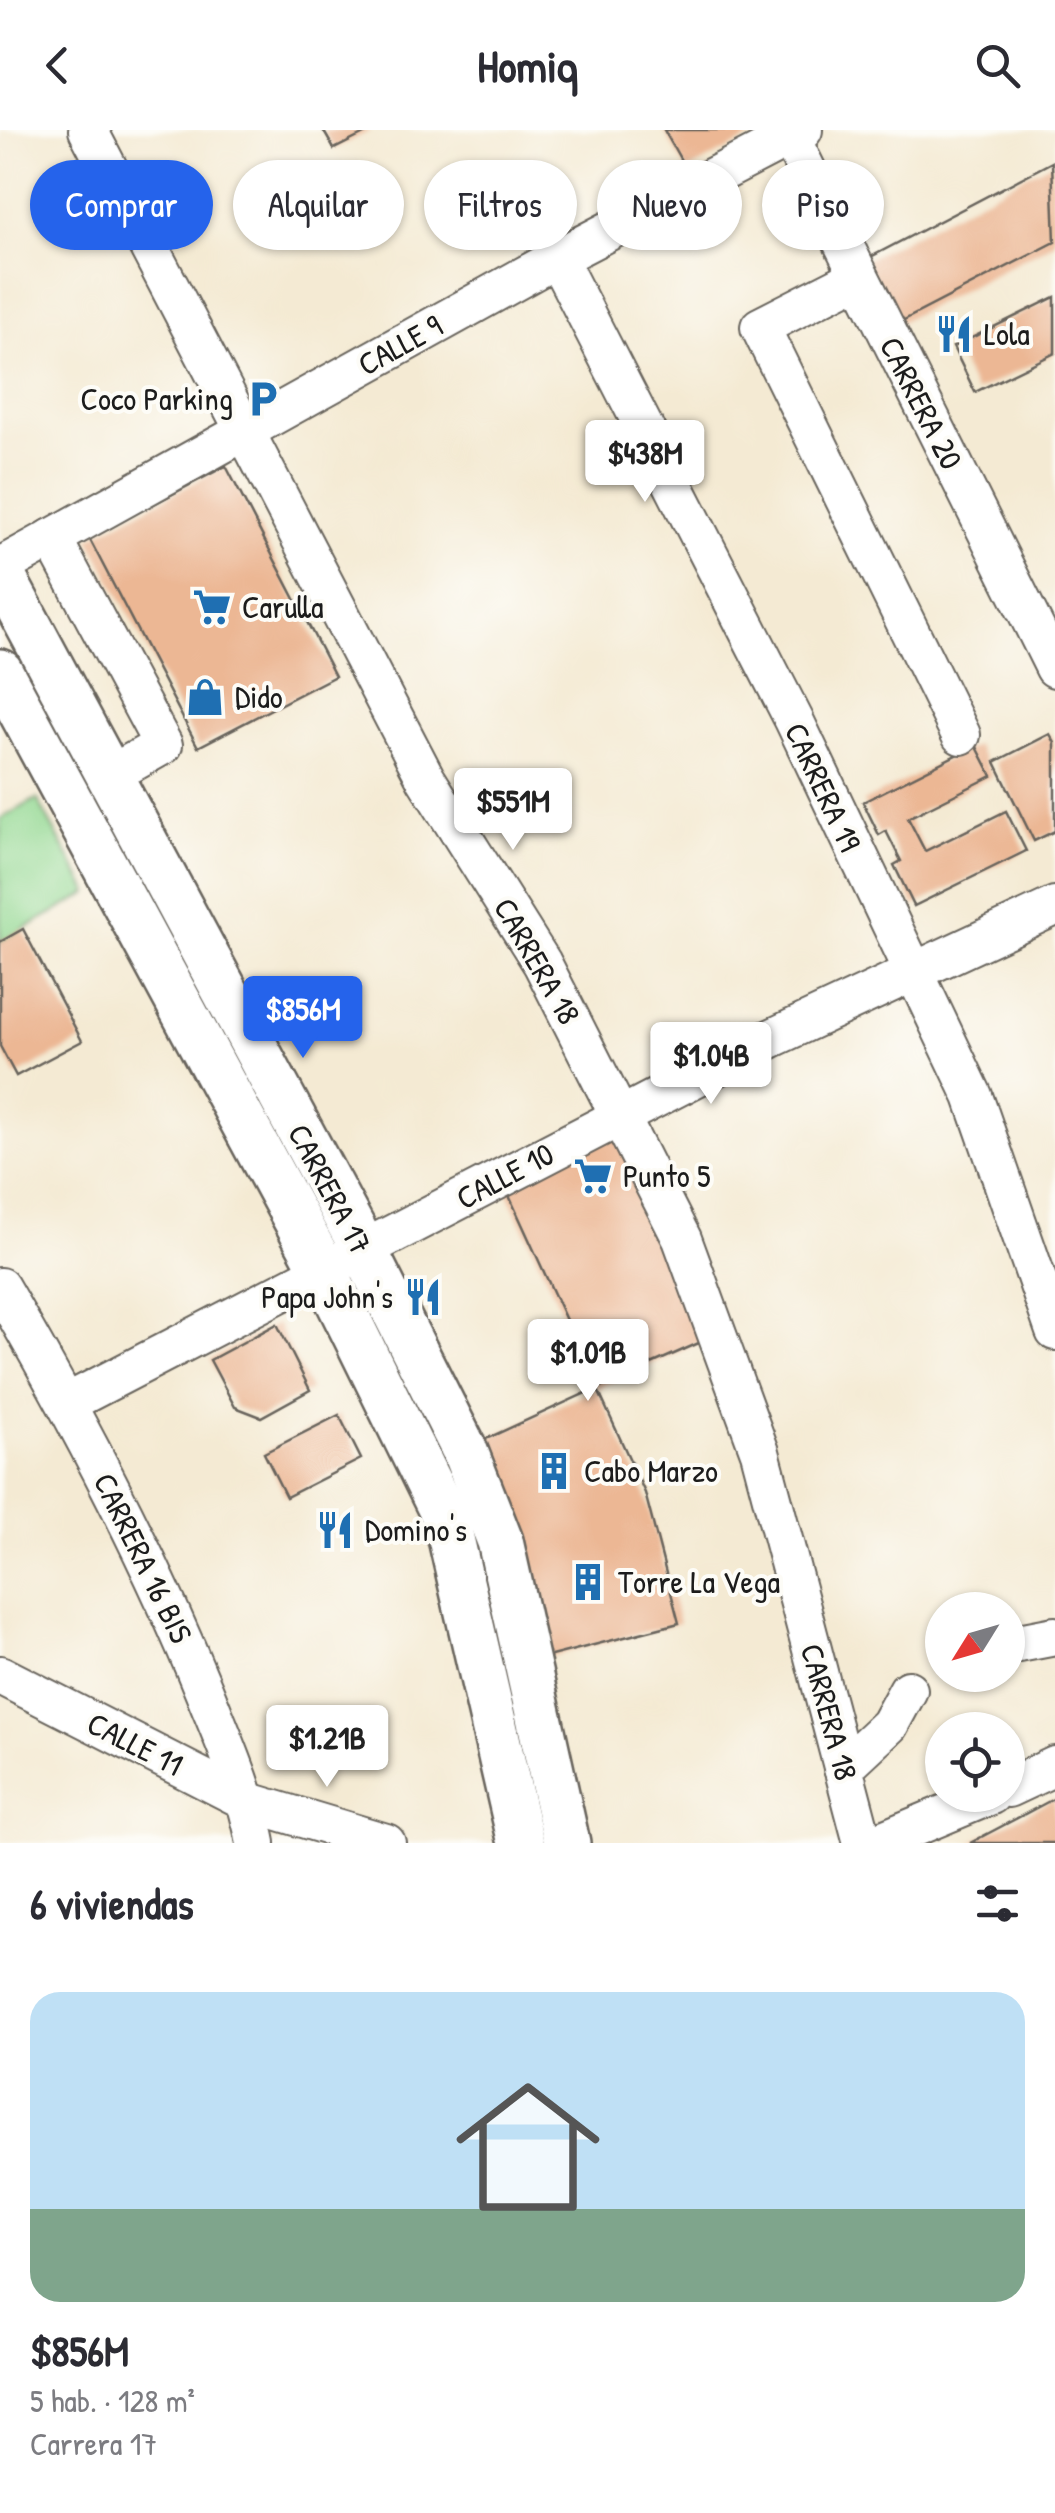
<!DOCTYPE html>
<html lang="es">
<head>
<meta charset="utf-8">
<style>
	:root { --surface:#fff; --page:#f2f2f3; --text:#2b2b33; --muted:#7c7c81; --line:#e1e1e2; --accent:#2563eb }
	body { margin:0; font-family:"Patrick Hand",sans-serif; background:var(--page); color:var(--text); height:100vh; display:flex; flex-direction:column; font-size:38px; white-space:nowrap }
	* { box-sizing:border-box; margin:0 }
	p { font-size:32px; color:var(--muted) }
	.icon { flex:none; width:55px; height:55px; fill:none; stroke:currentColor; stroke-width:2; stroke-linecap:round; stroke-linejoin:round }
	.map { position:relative; height:1713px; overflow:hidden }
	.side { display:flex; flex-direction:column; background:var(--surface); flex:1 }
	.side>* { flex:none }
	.top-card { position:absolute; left:30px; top:30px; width:995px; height:90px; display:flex; gap:20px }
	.needle { width:65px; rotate:233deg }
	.controls { position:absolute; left:925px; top:1462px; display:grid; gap:20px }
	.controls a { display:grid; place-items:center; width:100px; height:100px; border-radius:50%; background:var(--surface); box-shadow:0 2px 8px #0004; font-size:50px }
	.price { position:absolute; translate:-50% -85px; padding:0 22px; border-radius:10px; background:#fff; color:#222; font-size:32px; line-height:65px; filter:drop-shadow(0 2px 5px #0008) }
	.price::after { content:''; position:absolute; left:50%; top:60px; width:30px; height:22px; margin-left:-15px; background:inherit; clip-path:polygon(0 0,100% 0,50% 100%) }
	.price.selected { background:var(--accent); color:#fff }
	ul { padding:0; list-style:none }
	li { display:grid; align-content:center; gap:20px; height:530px; padding:0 30px }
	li+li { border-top:2px solid var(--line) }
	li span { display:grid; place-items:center; height:310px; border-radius:30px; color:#555 }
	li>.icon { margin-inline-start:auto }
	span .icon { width:180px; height:180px; fill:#fffc; stroke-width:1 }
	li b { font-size:42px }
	h2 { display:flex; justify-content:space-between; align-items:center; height:120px; padding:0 30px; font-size:42px }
	.tag { padding:0 35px; border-radius:45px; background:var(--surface); box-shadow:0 2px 8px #0004; font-size:35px; line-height:90px }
	.tag.selected { background:var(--accent); color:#fff }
	header { display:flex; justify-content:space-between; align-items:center; height:130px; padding:0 30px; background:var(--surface); font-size:45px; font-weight:800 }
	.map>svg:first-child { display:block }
	.green { fill:#93d892; stroke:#587a57; stroke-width:2.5 }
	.building { fill:#ecb794 }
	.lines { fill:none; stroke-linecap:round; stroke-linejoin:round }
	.minor-casing { stroke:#68645c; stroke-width:42 }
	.major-casing { stroke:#68645c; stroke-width:50 }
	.minor { stroke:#fff; stroke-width:38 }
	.major { stroke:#fff; stroke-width:45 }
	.labels { text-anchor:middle; stroke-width:8; stroke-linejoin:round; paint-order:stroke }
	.poi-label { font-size:32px; fill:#1c1c1c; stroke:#fdfcf7; text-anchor:start }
	.street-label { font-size:32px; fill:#1c1c1c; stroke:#fdfcf7 }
</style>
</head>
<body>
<header><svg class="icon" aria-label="back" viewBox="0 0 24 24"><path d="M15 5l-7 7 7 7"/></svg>Homiq<svg class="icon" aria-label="search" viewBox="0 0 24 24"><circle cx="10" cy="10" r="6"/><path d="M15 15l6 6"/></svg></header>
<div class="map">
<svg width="1055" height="1713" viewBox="0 0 1055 1713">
	<rect width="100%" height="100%" fill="#fdfcf7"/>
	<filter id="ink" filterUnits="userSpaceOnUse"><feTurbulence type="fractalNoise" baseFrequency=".01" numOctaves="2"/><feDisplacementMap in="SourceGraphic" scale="20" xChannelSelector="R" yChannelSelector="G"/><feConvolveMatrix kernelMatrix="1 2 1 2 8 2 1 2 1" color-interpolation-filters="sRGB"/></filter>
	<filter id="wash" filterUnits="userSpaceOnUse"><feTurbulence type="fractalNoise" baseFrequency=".0048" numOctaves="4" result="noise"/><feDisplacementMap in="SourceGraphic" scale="40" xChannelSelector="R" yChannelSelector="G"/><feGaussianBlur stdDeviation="2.25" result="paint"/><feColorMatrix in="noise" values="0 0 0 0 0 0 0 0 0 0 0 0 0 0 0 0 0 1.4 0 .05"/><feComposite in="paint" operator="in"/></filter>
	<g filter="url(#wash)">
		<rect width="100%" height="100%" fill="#f4ead3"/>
		<polygon class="green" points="37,669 89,763 0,812 0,689"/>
		<g id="blocks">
			<g class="building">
				<polygon points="323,0 372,0 334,19"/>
				<polygon points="664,0 765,0 687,41"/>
				<polygon points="1052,32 1055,112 898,193 865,130"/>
				<polygon points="1055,167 1055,223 975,262 953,217"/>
				<polygon points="226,336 335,546 198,617 89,408"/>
				<polygon points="1050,604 1055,613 1055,701 1034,711 995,632"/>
				<polygon points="976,615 992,646 908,688 925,721 1006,681 1026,721 914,776 894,735 901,731 886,701 879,705 863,672"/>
				<polygon points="23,799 82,911 16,946 0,916 0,812"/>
				<polygon points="621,984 717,1205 597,1258 645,1363 679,1493 524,1533 464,1319 597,1258 501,1048"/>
				<polygon points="277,1194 310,1260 261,1287 235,1277 210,1230"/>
				<polygon points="339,1285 361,1329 286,1367 264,1323"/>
				<polygon points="1055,1668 1055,1713 970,1713 1040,1676"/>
			</g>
		</g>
	</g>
	<g filter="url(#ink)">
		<use href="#blocks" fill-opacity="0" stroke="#68645c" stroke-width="2.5"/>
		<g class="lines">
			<g class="minor-casing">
				<g id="minor">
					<polyline points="88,0 426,649 542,833 682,1109 760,1322 863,1713"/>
					<polyline points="790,7 1055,538"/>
					<polyline points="557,128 794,590 973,966 1055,1201"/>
					<polyline points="858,147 760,197 961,605"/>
					<polyline points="52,408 163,615 110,645"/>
					<polyline points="0,437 557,128 803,0"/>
					<path d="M 0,1157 C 76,1287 147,1421 204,1561 C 224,1611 246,1659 256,1713"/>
					<polyline points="67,1273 770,909 1055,776"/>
					<polyline points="1008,1515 1055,1506"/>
					<polyline points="0,1545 249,1672 386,1713"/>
					<polyline points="843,1638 889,1595 908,1560"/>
					<polyline points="1008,1658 1055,1636"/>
					<polyline points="876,1713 991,1665"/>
				</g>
			</g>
			<g class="major-casing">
				<g id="major">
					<polyline points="0,442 364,1120 464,1319 500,1411 567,1713"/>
					<polyline points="0,542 324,1141 447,1391 521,1713"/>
				</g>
			</g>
			<use href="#minor" class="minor"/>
			<use href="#major" class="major"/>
		</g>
	</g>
	<defs>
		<g id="restaurant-bare" transform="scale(3)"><path d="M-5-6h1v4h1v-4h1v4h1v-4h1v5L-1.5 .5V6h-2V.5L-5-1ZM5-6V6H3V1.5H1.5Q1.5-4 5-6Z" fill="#1f6fb2" stroke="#fdfcf7" stroke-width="2.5" paint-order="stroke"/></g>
		<g id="parking-bare" transform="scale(3)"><path d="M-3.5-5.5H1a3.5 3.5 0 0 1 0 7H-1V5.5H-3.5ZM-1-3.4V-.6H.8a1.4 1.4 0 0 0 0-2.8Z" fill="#1f6fb2" stroke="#fdfcf7" stroke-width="2.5" paint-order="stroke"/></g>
		<g id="supermarket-bare" transform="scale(3)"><path d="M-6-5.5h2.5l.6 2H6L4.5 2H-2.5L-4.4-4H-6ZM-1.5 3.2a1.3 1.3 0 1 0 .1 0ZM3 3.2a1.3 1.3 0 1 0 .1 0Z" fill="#1f6fb2" stroke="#fdfcf7" stroke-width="2.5" paint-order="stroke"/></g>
		<g id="shop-bare" transform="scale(3)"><path d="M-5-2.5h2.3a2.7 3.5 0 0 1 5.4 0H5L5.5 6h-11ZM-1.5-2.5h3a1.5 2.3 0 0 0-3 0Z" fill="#1f6fb2" stroke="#fdfcf7" stroke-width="2.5" paint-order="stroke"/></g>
		<g id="building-bare" transform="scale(3)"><path d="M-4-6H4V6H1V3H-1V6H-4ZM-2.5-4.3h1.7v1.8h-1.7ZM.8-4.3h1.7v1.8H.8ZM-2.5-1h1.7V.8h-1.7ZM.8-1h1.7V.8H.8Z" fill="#1f6fb2" stroke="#fdfcf7" stroke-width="2.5" paint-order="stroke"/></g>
	</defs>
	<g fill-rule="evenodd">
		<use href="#restaurant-bare" x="954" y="204"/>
		<use href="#parking-bare" x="263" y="269"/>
		<use href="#supermarket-bare" x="212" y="477"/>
		<use href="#shop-bare" x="205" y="567"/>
		<use href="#supermarket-bare" x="593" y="1046"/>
		<use href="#restaurant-bare" x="423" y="1167"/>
		<use href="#building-bare" x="554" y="1341"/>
		<use href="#restaurant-bare" x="335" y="1400"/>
		<use href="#building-bare" x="588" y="1452"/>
	</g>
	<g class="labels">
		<g class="poi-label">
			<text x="984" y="215">Lola</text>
			<text x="233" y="280" text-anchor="end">Coco Parking</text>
			<text x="242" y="488">Carulla</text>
			<text x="235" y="578">Dido</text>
			<text x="623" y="1057">Punto 5</text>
			<text x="393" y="1178" text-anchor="end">Papa John's</text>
			<text x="584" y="1352">Cabo Marzo</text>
			<text x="365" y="1411">Domino's</text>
			<text x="618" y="1463">Torre La Vega</text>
		</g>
		<g class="street-label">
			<text transform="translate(400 215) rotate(-29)" y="11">CALLE 9</text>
			<text transform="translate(921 273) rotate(63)" y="11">CARRERA 20</text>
			<text transform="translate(823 657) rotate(65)" y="11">CARRERA 19</text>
			<text transform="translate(537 831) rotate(60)" y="11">CARRERA 18</text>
			<text transform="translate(505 1046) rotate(-28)" y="11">CALLE 10</text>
			<text transform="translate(330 1059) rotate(62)" y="11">CARRERA 17</text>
			<text transform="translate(143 1428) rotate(64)" y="11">CARRERA 16 BIS</text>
			<text transform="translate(829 1582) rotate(75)" y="11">CARRERA 18</text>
			<text transform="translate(135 1614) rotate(27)" y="11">CALLE 11</text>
		</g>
	</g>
</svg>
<div class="controls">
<a><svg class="needle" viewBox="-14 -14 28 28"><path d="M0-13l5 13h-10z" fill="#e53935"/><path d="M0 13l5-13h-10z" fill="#7c7c81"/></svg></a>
<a><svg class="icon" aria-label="locate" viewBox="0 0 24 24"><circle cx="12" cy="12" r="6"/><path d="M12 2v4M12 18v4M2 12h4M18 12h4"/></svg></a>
</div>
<b class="price" style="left:645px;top:375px">$438M</b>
<b class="price" style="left:513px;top:723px">$551M</b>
<b class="price selected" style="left:303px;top:931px">$856M</b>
<b class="price" style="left:711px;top:977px">$1.04B</b>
<b class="price" style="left:588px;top:1274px">$1.01B</b>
<b class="price" style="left:327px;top:1660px">$1.21B</b>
<div class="top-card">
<a class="tag selected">Comprar</a>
<a class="tag">Alquilar</a>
<a class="tag">Filtros</a>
<a class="tag">Nuevo</a>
<a class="tag">Piso</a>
</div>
</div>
<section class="side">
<h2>6 viviendas<svg class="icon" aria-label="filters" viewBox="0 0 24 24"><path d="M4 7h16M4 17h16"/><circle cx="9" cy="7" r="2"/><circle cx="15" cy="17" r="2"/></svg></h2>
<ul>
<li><span style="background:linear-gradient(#bfe0f5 70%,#7fa58c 0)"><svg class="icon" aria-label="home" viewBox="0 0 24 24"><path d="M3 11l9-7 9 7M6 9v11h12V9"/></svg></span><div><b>$856M</b><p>5 hab. · 128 m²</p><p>Carrera 17</p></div></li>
</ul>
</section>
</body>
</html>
